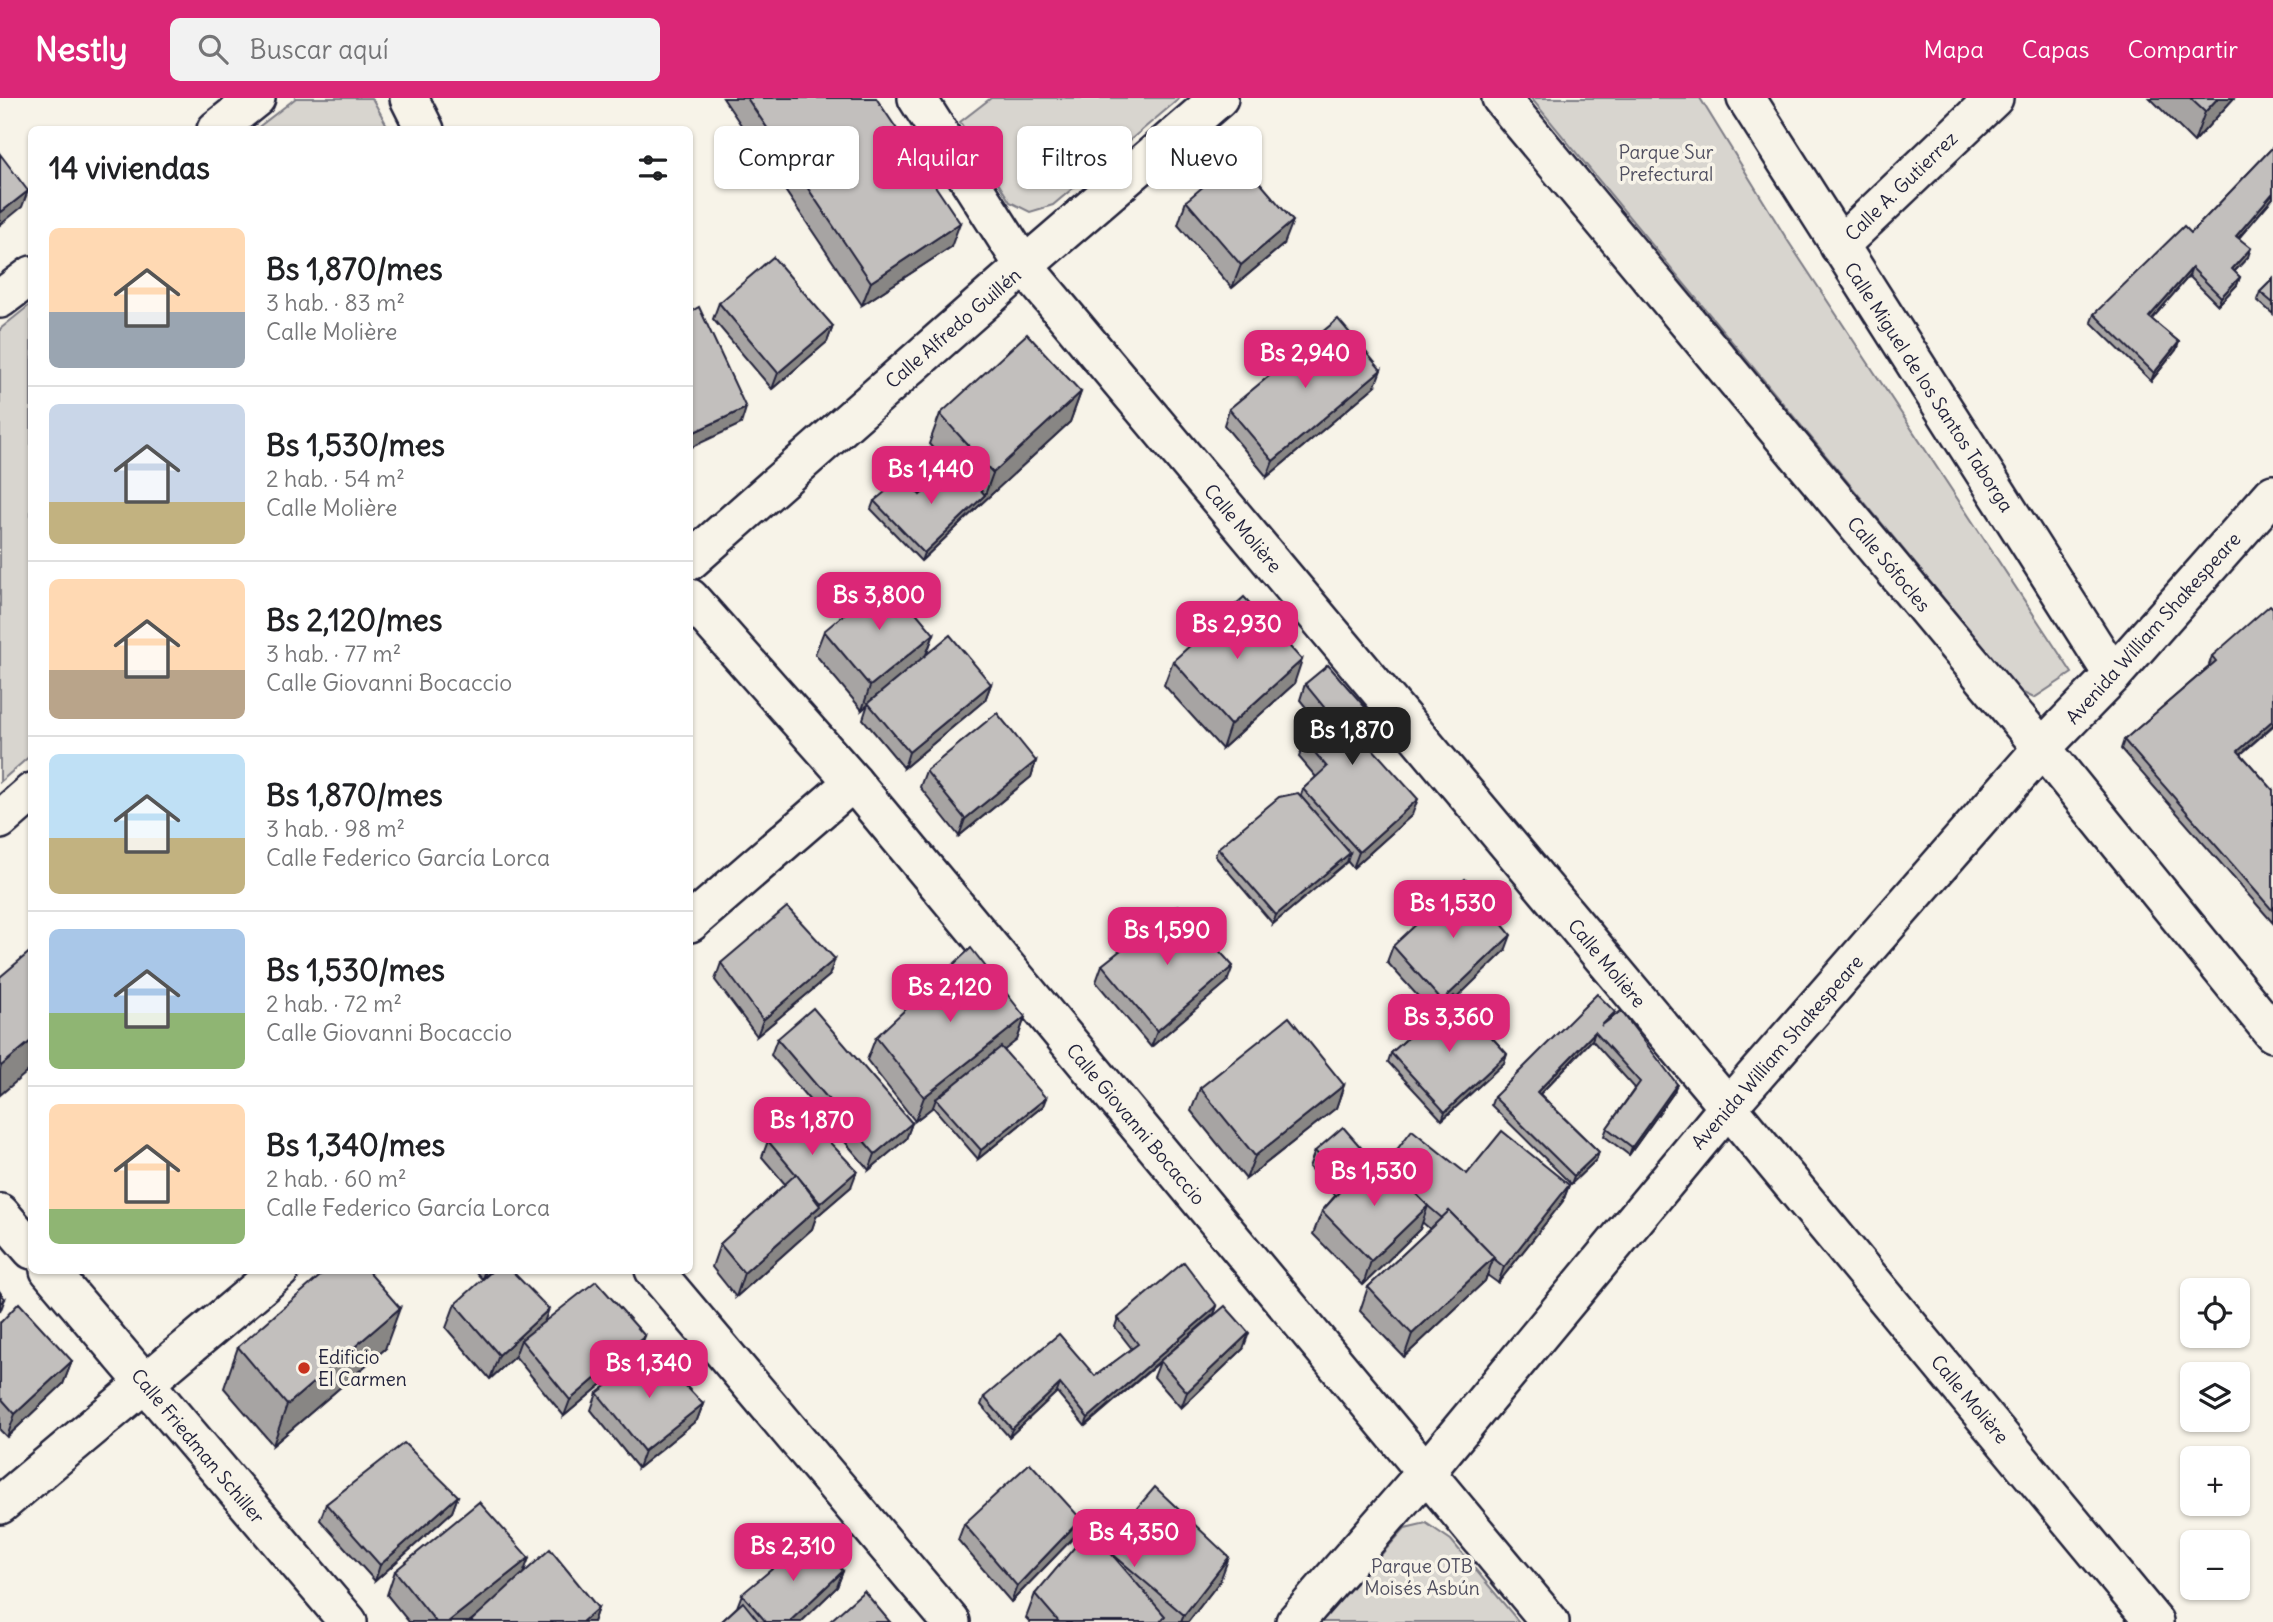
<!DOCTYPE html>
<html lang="es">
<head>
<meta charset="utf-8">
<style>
	:root { --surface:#fff; --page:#f2f2f2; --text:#202124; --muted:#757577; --line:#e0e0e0; --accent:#db2777 }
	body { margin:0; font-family:Delius,sans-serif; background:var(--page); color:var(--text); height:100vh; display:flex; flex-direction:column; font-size:26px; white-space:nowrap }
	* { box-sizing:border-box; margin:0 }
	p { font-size:23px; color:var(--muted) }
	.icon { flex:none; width:38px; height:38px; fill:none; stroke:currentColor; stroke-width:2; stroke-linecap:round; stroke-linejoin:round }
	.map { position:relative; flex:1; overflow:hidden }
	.sheet { position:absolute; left:28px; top:28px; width:665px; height:1148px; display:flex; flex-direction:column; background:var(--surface); border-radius:10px; box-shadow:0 2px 5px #0004 }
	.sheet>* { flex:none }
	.banner { position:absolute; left:714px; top:28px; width:665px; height:63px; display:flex; gap:14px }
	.buttons { position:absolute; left:2180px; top:1180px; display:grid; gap:14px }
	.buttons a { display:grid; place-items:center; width:70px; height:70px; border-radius:10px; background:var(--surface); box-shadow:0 2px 5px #0004; font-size:35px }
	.price { position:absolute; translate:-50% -60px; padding:0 16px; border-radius:14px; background:var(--accent); color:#fff; font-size:23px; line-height:46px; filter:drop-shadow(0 2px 4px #0008) }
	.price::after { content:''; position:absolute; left:50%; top:42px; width:21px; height:16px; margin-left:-10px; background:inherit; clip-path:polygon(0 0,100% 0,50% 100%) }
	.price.on { background:#222; color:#fff }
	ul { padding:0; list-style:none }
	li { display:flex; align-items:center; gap:21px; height:175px; padding:0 21px }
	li+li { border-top:2px solid var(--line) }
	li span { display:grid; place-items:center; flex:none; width:196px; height:140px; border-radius:10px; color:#555 }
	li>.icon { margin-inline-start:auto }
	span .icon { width:84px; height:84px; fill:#fffc; stroke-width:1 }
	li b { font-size:30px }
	h2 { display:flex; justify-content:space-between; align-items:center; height:84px; padding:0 21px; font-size:30px }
	.tag { padding:0 24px; border-radius:10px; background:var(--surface); box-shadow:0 2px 5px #0004; font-size:24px; line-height:63px }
	.tag.on { background:var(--accent); color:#fff }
	header { display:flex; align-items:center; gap:42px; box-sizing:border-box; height:98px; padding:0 35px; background:var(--accent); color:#fff }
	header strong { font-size:33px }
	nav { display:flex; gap:38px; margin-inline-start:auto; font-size:24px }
	.search { width:490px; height:63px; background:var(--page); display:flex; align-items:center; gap:18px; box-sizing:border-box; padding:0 24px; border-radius:10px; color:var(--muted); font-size:26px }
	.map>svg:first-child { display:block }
	.green { fill:#d8d5cf; stroke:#7d7c85; stroke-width:2 }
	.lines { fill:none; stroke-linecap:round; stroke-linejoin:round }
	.street-casing { stroke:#22223b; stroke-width:42 }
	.street { stroke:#f7f3e8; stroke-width:37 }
	.wall { fill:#a7a4a3; stroke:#22223b; stroke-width:2 }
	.shaded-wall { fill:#888684; stroke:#22223b; stroke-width:2 }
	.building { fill:#c2bfbd; stroke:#22223b; stroke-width:2 }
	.poi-dot { fill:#c8321e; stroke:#f7f3e8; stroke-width:2.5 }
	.labels { text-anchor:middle; stroke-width:7; stroke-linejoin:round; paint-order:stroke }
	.park-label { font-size:19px; fill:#504f60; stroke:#f7f3e8 }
	.street-label { font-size:19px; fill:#22223b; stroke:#f7f3e8 }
	.poi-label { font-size:19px; fill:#22223b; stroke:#f7f3e8; text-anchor:start }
</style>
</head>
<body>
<header>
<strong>Nestly</strong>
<div class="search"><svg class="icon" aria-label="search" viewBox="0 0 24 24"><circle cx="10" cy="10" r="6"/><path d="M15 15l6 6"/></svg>Buscar aquí</div>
<nav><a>Mapa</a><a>Capas</a><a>Compartir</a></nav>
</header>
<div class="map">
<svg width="2273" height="1524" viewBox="0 0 2273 1524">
	<rect width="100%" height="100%" fill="#f7f3e8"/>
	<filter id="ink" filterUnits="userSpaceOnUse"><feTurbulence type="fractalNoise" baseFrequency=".0143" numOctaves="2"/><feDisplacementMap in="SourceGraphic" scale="14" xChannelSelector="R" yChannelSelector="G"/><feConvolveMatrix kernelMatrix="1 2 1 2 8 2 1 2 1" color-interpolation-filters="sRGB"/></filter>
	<g filter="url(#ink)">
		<g class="green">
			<polygon points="296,0 372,0 389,31 256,31"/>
			<polygon points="991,0 1180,0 1053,107 1030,114 1010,104 960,24"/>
			<polygon points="1531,0 1700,0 1788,143 2072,575 2034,600 2021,594"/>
			<polygon points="31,206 31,657 0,684 0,231"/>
			<polygon points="1426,1425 1451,1442 1519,1524 1321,1524 1405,1430"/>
		</g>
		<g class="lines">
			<g class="street-casing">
				<g id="street">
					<polyline points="409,0 425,32"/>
					<polyline points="917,0 1024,168 1728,1009 2154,1524"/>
					<polyline points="1501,0 2042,650 2273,935"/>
					<polyline points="1746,0 2113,577"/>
					<polyline points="216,32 256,0"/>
					<polyline points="1839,148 1994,0"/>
					<polyline points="0,201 32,177"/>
					<polyline points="690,463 1024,168 1219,0"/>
					<polyline points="690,500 853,684 1550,1524"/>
					<polyline points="0,722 32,694"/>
					<polyline points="690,825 853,684"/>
					<polyline points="0,1115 32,1152"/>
					<polyline points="49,1172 348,1524"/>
					<polyline points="654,1172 951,1524"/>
					<polyline points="0,1407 280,1172"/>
					<polyline points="1295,1524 1425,1375 1728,1009 2042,650 2113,577 2273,396"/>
				</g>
			</g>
			<use href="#street" class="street"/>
		</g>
		<g class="wall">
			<polygon points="723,0 876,0 951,149 862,207"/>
			<polygon points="2150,0 2234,0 2194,44"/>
			<polygon points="2273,49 2273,100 2239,140 2248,159 2234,174 2240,179 2237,187 2218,207 2189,178 2151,221 2179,244 2176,252 2151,283 2091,224 2094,216 2191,135"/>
			<polygon points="1186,103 1284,146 1232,190 1178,127"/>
			<polygon points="2273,181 2273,216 2257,202 2260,194"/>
			<polygon points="719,205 833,228 827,244 772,291 713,221"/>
			<polygon points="1375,288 1267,379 1224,327 1229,311"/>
			<polygon points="1081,294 1070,324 982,405 921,463 871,411 874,403 920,397 950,370 929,346 940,316"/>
			<polygon points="2273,510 2273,628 2241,656 2273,692 2273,825 2121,651 2124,642 2210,568 2209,567 2212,558"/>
			<polygon points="824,533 934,536 926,558 991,586 985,602 904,670 863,621 868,606 862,612 815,556"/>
			<polygon points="1173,563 1294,586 1222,651 1164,587"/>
			<polygon points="1305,586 1379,625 1373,641 1368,645 1412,717 1353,770 1347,763 1273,826 1215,758 1218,750 1301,697 1303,691 1316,679 1299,659 1305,643 1322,629 1300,602"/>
			<polygon points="1036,663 1031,679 959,738 920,689 926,673"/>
			<polygon points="1393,848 1505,853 1456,900 1507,956 1504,965 1442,1022 1388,964 1391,955 1434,916 1387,864"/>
			<polygon points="721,865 829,878 757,938 715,882"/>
			<polygon points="1102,867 1227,884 1151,949 1096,884"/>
			<polygon points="1615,914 1613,919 1677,986 1674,994 1629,1057 1604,1038 1607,1030 1635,990 1592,942 1540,996 1599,1054 1596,1062 1571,1086 1491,1007 1494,999"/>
			<polygon points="1025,919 1017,942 1004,952 1043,1008 978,1061 933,1009 915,1023 867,962 876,939"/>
			<polygon points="777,941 912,1025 906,1041 869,1072 771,957"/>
			<polygon points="1344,987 1336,1010 1246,1081 1191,1013 1200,990"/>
			<polygon points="768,1043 851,1089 816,1119 812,1131 736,1199 712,1169 720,1146 785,1086 762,1059"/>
			<polygon points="1315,1053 1372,1062 1386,1066 1467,1076 1569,1087 1563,1103 1498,1185 1487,1177 1485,1183 1404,1259 1360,1213 1368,1189 1430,1131 1422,1124 1420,1131 1363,1187 1313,1136 1322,1113 1335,1098 1309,1069"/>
			<polygon points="474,1172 491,1172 482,1181"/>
			<polygon points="455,1206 544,1224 639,1255 564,1318 515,1258 490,1281 446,1230"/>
			<polygon points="1217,1208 1214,1216 1180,1246 1243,1251 1181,1310 1154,1279 1160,1264 1085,1328 1057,1294 1009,1339 981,1307 984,1299 1095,1278 1132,1251 1115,1229 1118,1220"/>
			<polygon points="0,1225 72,1263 63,1286 7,1339 0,1332"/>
			<polygon points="238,1249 385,1251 273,1347 224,1290"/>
			<polygon points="597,1295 703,1306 697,1322 638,1370 591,1312"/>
			<polygon points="458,1398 452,1414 375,1483 320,1422 326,1406"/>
			<polygon points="964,1426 1075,1438 1011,1504 958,1442"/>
			<polygon points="1104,1449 1220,1483 1188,1524 1030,1524 1026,1520 1035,1496"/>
			<polygon points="529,1460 523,1475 598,1510 593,1524 409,1524 387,1497 395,1473"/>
			<polygon points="843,1473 837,1489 801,1524 721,1524 737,1509 742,1496"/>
		</g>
		<g class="shaded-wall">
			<polygon points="2218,0 2234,0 2194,44 2205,14"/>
			<polygon points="28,93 22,109 0,127 0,115"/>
			<polygon points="2273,95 2273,100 2233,146 2236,138"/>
			<polygon points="1293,123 1284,146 1232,190 1241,167"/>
			<polygon points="960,125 951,149 862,207 871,184"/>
			<polygon points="2251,150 2248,159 2229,179 2232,171"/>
			<polygon points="2192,170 2189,178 2146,228 2149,219"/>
			<polygon points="2240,179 2237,187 2218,207 2221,199"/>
			<polygon points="833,228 827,244 772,291 778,275"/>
			<polygon points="2179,244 2176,252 2151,283 2154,275"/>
			<polygon points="1381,272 1375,288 1267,379 1273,363"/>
			<polygon points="1081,294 1070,324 982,405 921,463 924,455 985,397 993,375"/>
			<polygon points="746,310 741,326 690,350 690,336"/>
			<polygon points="934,536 925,559 862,612 870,588"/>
			<polygon points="1302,562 1294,586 1222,651 1230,627"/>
			<polygon points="991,586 985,602 904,670 909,654"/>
			<polygon points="2273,622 2273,627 2235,661 2238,653"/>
			<polygon points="1379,625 1373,641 1356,655 1362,639"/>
			<polygon points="1036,663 1031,679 959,738 965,721"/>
			<polygon points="1418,701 1412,717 1353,770 1359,754"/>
			<polygon points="1350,755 1347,764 1273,826 1276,817"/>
			<polygon points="1511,837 1505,853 1437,919 1442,903"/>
			<polygon points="835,861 829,878 757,938 763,922"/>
			<polygon points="1233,868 1227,884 1151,949 1157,933"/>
			<polygon points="1025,919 1017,942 939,1004 936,1001 933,1009 915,1023 924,999"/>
			<polygon points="1595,934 1592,942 1534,1002 1537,994"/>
			<polygon points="32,942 32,970 0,997 0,972 1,968"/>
			<polygon points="1507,956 1504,965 1442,1022 1445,1014"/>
			<polygon points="1677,986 1674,994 1629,1057 1632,1049"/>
			<polygon points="1344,987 1336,1010 1246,1081 1255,1058"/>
			<polygon points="1046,1000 1043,1008 978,1061 981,1052"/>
			<polygon points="912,1025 906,1041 869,1072 875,1056"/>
			<polygon points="1599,1054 1596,1062 1571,1086 1574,1078"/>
			<polygon points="857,1073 851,1089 816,1119 812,1131 736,1199 744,1175 818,1110 820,1105"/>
			<polygon points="1569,1087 1563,1103 1498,1185 1504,1169"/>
			<polygon points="1428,1108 1420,1131 1363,1187 1371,1163"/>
			<polygon points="1494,1159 1485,1183 1404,1259 1412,1236"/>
			<polygon points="485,1172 491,1172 482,1181"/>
			<polygon points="5,1201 0,1214 0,1205"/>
			<polygon points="1217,1208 1214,1216 1085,1328 1088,1320"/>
			<polygon points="400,1210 385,1251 273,1347 287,1307"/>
			<polygon points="549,1211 540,1235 521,1242 515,1258 490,1281 499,1257"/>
			<polygon points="1249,1235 1243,1251 1181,1310 1187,1294"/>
			<polygon points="645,1238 639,1255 564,1318 570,1302"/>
			<polygon points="72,1263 63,1286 7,1339 15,1316"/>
			<polygon points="1060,1286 1057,1294 1009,1339 1012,1331"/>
			<polygon points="703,1306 697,1322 638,1370 644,1353"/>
			<polygon points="458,1398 452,1414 375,1483 380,1467"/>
			<polygon points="1081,1421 1075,1438 1011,1504 1017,1488"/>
			<polygon points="1229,1459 1220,1483 1188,1524 1181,1524 1184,1517"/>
			<polygon points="529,1460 520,1484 469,1524 448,1524"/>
			<polygon points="843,1473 837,1489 801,1524 789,1524"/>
			<polygon points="598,1510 593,1524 582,1524"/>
		</g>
		<g class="building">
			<polygon points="747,0 876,0 960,125 871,184"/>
			<polygon points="2190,0 2218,0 2205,14"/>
			<polygon points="2273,49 2273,95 2236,138 2251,150 2232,171 2240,179 2221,199 2192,170 2149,219 2179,244 2154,275 2094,216 2184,128 2191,135"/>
			<polygon points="0,56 28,93 0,115"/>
			<polygon points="1238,59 1293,123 1241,167 1186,103"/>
			<polygon points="773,159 833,228 778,275 719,205"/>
			<polygon points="2273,181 2273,205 2260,194"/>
			<polygon points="699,209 746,310 690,336 690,214"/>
			<polygon points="1338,221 1381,272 1273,363 1229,311"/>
			<polygon points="1027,236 1081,294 993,375 940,316"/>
			<polygon points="957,364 985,397 924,455 874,403 903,379 920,397"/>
			<polygon points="887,480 934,536 870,588 824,533"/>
			<polygon points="1244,499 1302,562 1230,627 1173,563"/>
			<polygon points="2270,507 2273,510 2273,622 2238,653 2273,692 2273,813 2124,642 2216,563 2212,558"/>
			<polygon points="950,537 991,586 909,654 868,605"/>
			<polygon points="1328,567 1379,625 1362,639 1418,701 1359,754 1303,691 1327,669 1305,643 1333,620 1305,586"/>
			<polygon points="997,615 1036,663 965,721 926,673"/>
			<polygon points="1298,695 1350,755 1276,817 1218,750 1279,699"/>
			<polygon points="1465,781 1511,837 1442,903 1393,848"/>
			<polygon points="1178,807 1233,868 1157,933 1102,867"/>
			<polygon points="787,809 835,861 763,922 721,865"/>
			<polygon points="971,850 1025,919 924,999 876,939"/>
			<polygon points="32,852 32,942 1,968 0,967 0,879"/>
			<polygon points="1597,896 1615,914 1601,928 1621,913 1677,986 1632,1049 1607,1030 1640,984 1595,934 1537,994 1599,1054 1574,1078 1494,999"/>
			<polygon points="1454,898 1507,956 1445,1014 1391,955"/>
			<polygon points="813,910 912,1025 875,1056 777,941"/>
			<polygon points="1289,919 1344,987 1255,1058 1200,990"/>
			<polygon points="1001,949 1046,1000 981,1052 936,1001"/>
			<polygon points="801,1014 857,1073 820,1105 768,1043"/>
			<polygon points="1343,1029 1372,1062 1345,1087 1315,1053"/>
			<polygon points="1412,1032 1467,1076 1502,1033 1569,1087 1504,1169 1493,1160 1494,1159 1449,1113 1442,1120 1428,1108 1386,1066"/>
			<polygon points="1377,1057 1428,1108 1371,1163 1322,1113 1350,1082"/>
			<polygon points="796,1076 820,1108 744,1175 720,1146"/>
			<polygon points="1449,1113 1494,1159 1412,1236 1368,1189"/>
			<polygon points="1184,1164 1217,1208 1088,1320 1060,1286 1012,1331 984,1299 1059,1236 1095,1278 1138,1246 1118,1220"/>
			<polygon points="327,1172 367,1172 400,1210 287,1307 238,1249"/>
			<polygon points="493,1172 511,1172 549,1211 499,1257 455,1206"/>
			<polygon points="596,1183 645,1238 570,1302 521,1242"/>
			<polygon points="0,1194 5,1201 0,1205"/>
			<polygon points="19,1205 72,1263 15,1316 0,1299 0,1225"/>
			<polygon points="1225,1208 1249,1235 1187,1294 1160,1263"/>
			<polygon points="653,1253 703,1306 644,1353 597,1295"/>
			<polygon points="404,1345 458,1398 380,1467 326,1406"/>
			<polygon points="1030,1365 1081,1421 1017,1488 964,1426"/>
			<polygon points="1155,1389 1229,1459 1184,1517 1109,1453 1165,1518 1160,1524 1059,1524 1035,1496 1089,1432 1104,1449"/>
			<polygon points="479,1404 529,1460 448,1524 436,1524 395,1473"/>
			<polygon points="813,1437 843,1473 789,1524 766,1524 742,1496"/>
			<polygon points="550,1451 598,1510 582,1524 470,1524"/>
			<polygon points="864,1493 890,1524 829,1524"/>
			<polygon points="743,1504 759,1524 721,1524"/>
		</g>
	</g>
	<circle class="poi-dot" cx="304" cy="1270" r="7"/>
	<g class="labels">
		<g class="park-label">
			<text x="1666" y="61">Parque Sur<tspan x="1666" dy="22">Prefectural</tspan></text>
			<text x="1422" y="1475">Parque OTB<tspan x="1422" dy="22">Moisés Asbún</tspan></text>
		</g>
		<g class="street-label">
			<text transform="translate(1901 88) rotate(-44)" y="7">Calle A. Gutierrez</text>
			<text transform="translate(953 230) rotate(-41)" y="7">Calle Alfredo Guillén</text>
			<text transform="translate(1929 289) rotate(57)" y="7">Calle Miguel de los Santos Taborga</text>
			<text transform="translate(1243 430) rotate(50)" y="7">Calle Molière</text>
			<text transform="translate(1889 466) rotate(50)" y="7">Calle Sófocles</text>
			<text transform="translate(2153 530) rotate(-48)" y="7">Avenida William Shakespeare</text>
			<text transform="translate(1607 865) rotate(50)" y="7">Calle Molière</text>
			<text transform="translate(1777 954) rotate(-49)" y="7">Avenida William Shakespeare</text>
			<text transform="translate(1136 1026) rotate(50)" y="7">Calle Giovanni Bocaccio</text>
			<text transform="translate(1970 1301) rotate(50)" y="7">Calle Molière</text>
			<text transform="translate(198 1348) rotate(50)" y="7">Calle Friedman Schiller</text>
		</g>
		<g class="poi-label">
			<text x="318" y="1266">Edificio<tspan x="318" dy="22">El Carmen</tspan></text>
		</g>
	</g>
</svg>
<div class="buttons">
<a><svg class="icon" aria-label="locate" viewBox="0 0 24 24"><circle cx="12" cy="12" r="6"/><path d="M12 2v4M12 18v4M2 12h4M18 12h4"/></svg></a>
<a><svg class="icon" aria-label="layers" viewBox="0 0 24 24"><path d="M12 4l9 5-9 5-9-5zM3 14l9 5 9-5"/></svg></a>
<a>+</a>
<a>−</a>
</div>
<b class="price" style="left:1305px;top:292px">Bs 2,940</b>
<b class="price" style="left:931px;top:408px">Bs 1,440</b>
<b class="price" style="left:879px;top:534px">Bs 3,800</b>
<b class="price" style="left:1237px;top:563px">Bs 2,930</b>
<b class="price on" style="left:1352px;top:669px">Bs 1,870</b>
<b class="price" style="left:1453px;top:842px">Bs 1,530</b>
<b class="price" style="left:1167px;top:869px">Bs 1,590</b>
<b class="price" style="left:950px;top:926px">Bs 2,120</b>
<b class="price" style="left:1449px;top:956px">Bs 3,360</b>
<b class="price" style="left:812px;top:1059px">Bs 1,870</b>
<b class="price" style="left:1374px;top:1110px">Bs 1,530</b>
<b class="price" style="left:649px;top:1302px">Bs 1,340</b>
<b class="price" style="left:1134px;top:1471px">Bs 4,350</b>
<b class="price" style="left:793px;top:1485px">Bs 2,310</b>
<div class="banner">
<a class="tag">Comprar</a>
<a class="tag on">Alquilar</a>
<a class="tag">Filtros</a>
<a class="tag">Nuevo</a>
</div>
<section class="sheet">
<h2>14 viviendas<svg class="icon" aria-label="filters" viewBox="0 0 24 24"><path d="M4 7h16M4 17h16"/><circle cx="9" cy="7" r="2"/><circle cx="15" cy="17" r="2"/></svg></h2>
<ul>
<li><span style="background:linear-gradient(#ffd9b3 60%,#9aa5b1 0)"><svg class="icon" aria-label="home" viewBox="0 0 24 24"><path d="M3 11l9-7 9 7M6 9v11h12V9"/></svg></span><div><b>Bs 1,870/mes</b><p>3 hab. · 83 m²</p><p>Calle Molière</p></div></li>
<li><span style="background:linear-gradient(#c9d6e8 70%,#c2b280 0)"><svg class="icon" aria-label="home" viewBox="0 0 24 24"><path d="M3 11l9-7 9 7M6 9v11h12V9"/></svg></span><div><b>Bs 1,530/mes</b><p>2 hab. · 54 m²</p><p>Calle Molière</p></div></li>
<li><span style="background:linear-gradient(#ffd9b3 65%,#b9a48a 0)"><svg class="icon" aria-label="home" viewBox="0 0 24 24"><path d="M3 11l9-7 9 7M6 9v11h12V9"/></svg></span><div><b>Bs 2,120/mes</b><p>3 hab. · 77 m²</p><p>Calle Giovanni Bocaccio</p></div></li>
<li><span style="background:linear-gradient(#bfe0f5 60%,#c2b280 0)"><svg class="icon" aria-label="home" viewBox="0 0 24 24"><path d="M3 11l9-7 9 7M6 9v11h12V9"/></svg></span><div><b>Bs 1,870/mes</b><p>3 hab. · 98 m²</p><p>Calle Federico García Lorca</p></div></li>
<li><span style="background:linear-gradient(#a9c7e8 60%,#8fb573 0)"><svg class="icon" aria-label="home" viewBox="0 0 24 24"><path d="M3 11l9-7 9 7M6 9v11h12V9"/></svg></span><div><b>Bs 1,530/mes</b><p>2 hab. · 72 m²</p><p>Calle Giovanni Bocaccio</p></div></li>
<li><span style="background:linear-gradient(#ffd9b3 75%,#8fb573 0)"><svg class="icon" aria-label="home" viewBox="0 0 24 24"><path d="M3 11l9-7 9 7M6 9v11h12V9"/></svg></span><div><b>Bs 1,340/mes</b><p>2 hab. · 60 m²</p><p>Calle Federico García Lorca</p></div></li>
</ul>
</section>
</div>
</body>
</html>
